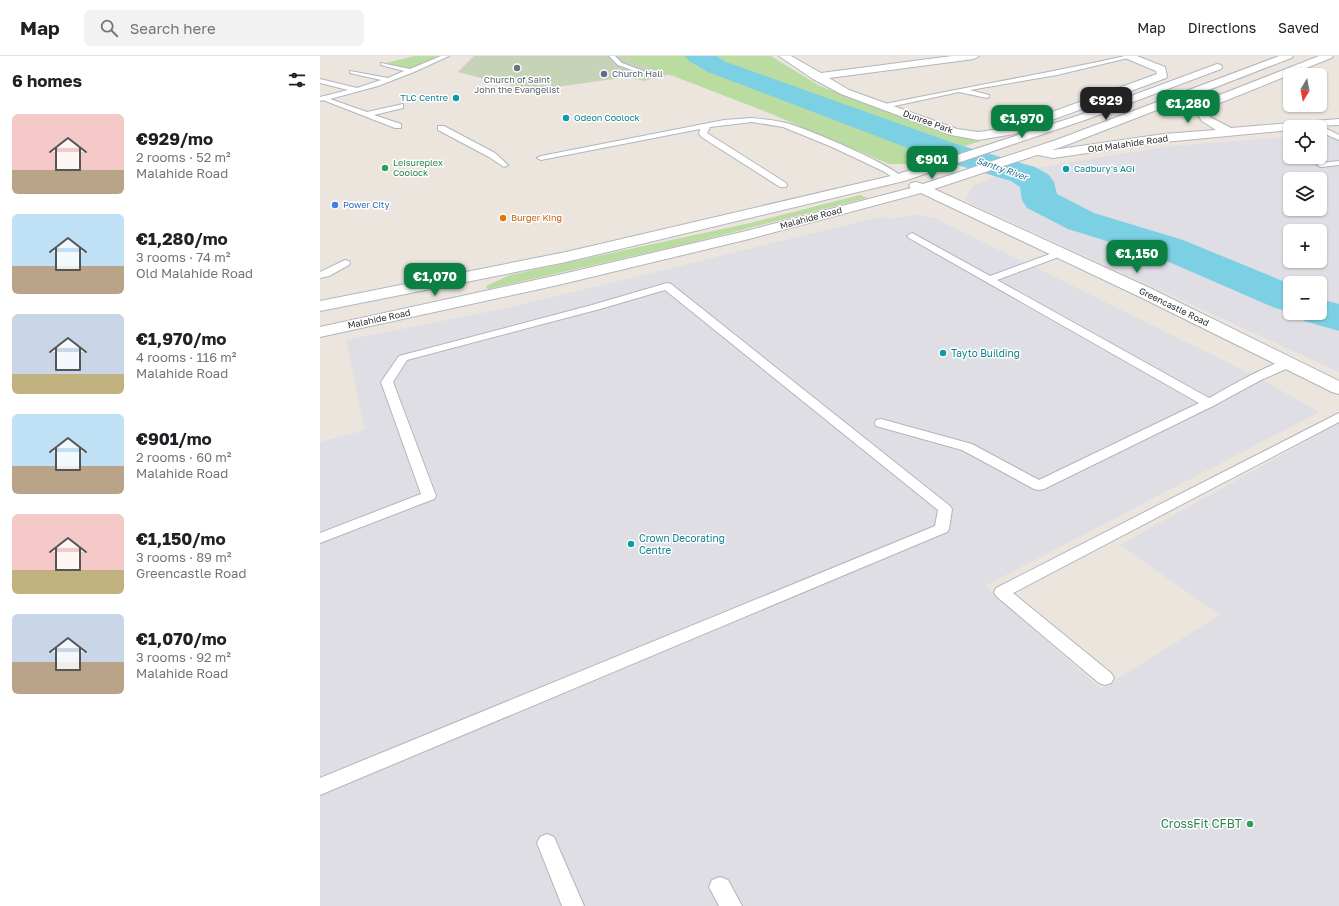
<!DOCTYPE html>
<html lang="en">
<head>
<meta charset="utf-8">
<style>
	:root { --surface:#fff; --page:#f2f2f2; --text:#202124; --muted:#757577; --line:#e0e0e0; --accent:#0b8043 }
	body { margin:0; font-family:"Golos Text",sans-serif; background:var(--page); color:var(--text); height:100vh; display:flex; flex-direction:column; font-size:15px; white-space:nowrap }
	* { box-sizing:border-box; margin:0 }
	p { font-size:13px; color:var(--muted) }
	.icon { flex:none; width:22px; height:22px; fill:none; stroke:currentColor; stroke-width:2; stroke-linecap:round; stroke-linejoin:round }
	.map { position:relative; flex:1; overflow:hidden }
	.sheet { display:flex; flex-direction:column; background:var(--surface); width:320px }
	.sheet>* { flex:none }
	.needle { width:26px; rotate:190deg }
	.tools { position:absolute; left:963px; top:12px; display:grid; gap:8px }
	.tools a { display:grid; place-items:center; width:44px; height:44px; border-radius:6px; background:var(--surface); box-shadow:0 1px 3px #0004; font-size:20px }
	.price { position:absolute; translate:-50% -34px; padding:0 9px; border-radius:8px; background:var(--accent); color:#fff; font-size:13px; line-height:26px; filter:drop-shadow(0 1px 2px #0008) }
	.price::after { content:''; position:absolute; left:50%; top:24px; width:12px; height:9px; margin-left:-6px; background:inherit; clip-path:polygon(0 0,100% 0,50% 100%) }
	.price.on { background:#222; color:#fff }
	ul { padding:0; list-style:none }
	li { display:flex; align-items:center; gap:12px; height:100px; padding:0 12px }
	li span { display:grid; place-items:center; flex:none; width:112px; height:80px; border-radius:6px; color:#555 }
	li>.icon { margin-inline-start:auto }
	span .icon { width:48px; height:48px; fill:#fffc; stroke-width:1 }
	li b { font-size:17px }
	h2 { display:flex; justify-content:space-between; align-items:center; height:48px; padding:0 12px; font-size:17px }
	header { display:flex; align-items:center; gap:24px; box-sizing:border-box; height:56px; padding:0 20px; background:var(--surface); border-bottom:1px solid var(--line) }
	header strong { font-size:19px }
	nav { display:flex; gap:22px; margin-inline-start:auto; font-size:14px }
	.search { width:280px; height:36px; background:var(--page); display:flex; align-items:center; gap:10px; box-sizing:border-box; padding:0 14px; border-radius:6px; color:var(--muted); font-size:15px }
	main { display:flex; flex:1; min-height:0 }
	.map>svg:first-child { display:block }
	.industrial { fill:#dfdee4; fill-rule:evenodd }
	.green { fill:#badca0 }
	.cemetery { fill:#c7d3b7 }
	.lines { fill:none; stroke-linecap:round; stroke-linejoin:round }
	.river { fill:#7cd0e3; fill-rule:evenodd }
	.lane-casing { stroke:#b2b5bd; stroke-width:2 }
	.street-casing { stroke:#b2b5bd; stroke-width:2 }
	.secondary-casing { stroke:#b2b5bd; stroke-width:2 }
	.lane { fill:#fff; fill-rule:evenodd }
	.street { fill:#fff; fill-rule:evenodd }
	.secondary { fill:#fff; fill-rule:evenodd }
	.worship-dot { fill:#6b7280; stroke:#fff; stroke-width:1.5 }
	.service-dot { fill:#5c6f8a; stroke:#fff; stroke-width:1.5 }
	.culture-dot { fill:#0f9aa8; stroke:#fff; stroke-width:1.5 }
	.leisure-dot { fill:#2e9e5b; stroke:#fff; stroke-width:1.5 }
	.shop-dot { fill:#3f7fe0; stroke:#fff; stroke-width:1.5 }
	.food-dot { fill:#e8710a; stroke:#fff; stroke-width:1.5 }
	.labels { text-anchor:middle; stroke-width:3; stroke-linejoin:round; paint-order:stroke }
	.far-service-label { font-size:9px; fill:#4e5e75; stroke:#fff; text-anchor:start }
	.far-worship-label { font-size:9px; fill:#5b616d; stroke:#fff }
	.far-culture-label { font-size:9px; fill:#0d838f; stroke:#fff; text-anchor:start }
	.far-street-label { font-size:9px; fill:#2b2b2b; stroke:#fff }
	.far-leisure-label { font-size:9px; fill:#27864d; stroke:#fff; text-anchor:start }
	.far-water-label { font-size:9px; font-style:italic; fill:#1b718f; stroke:#fff }
	.far-shop-label { font-size:9px; fill:#366cbe; stroke:#fff; text-anchor:start }
	.far-food-label { font-size:9px; fill:#c56008; stroke:#fff; text-anchor:start }
	.culture-label { font-size:10px; fill:#0d838f; stroke:#fff; text-anchor:start }
	.near-leisure-label { font-size:12px; fill:#27864d; stroke:#fff; text-anchor:end }
</style>
</head>
<body>
<header>
<strong>Map</strong>
<div class="search"><svg class="icon" aria-label="search" viewBox="0 0 24 24"><circle cx="10" cy="10" r="6"/><path d="M15 15l6 6"/></svg>Search here</div>
<nav><a>Map</a><a>Directions</a><a>Saved</a></nav>
</header>
<main>
<section class="sheet">
<h2>6 homes<svg class="icon" aria-label="filters" viewBox="0 0 24 24"><path d="M4 7h16M4 17h16"/><circle cx="9" cy="7" r="2"/><circle cx="15" cy="17" r="2"/></svg></h2>
<ul>
<li><span style="background:linear-gradient(#f6c9c9 70%,#b9a48a 0)"><svg class="icon" aria-label="home" viewBox="0 0 24 24"><path d="M3 11l9-7 9 7M6 9v11h12V9"/></svg></span><div><b>€929/mo</b><p>2 rooms · 52 m²</p><p>Malahide Road</p></div></li>
<li><span style="background:linear-gradient(#bfe0f5 65%,#b9a48a 0)"><svg class="icon" aria-label="home" viewBox="0 0 24 24"><path d="M3 11l9-7 9 7M6 9v11h12V9"/></svg></span><div><b>€1,280/mo</b><p>3 rooms · 74 m²</p><p>Old Malahide Road</p></div></li>
<li><span style="background:linear-gradient(#c9d6e8 75%,#c2b280 0)"><svg class="icon" aria-label="home" viewBox="0 0 24 24"><path d="M3 11l9-7 9 7M6 9v11h12V9"/></svg></span><div><b>€1,970/mo</b><p>4 rooms · 116 m²</p><p>Malahide Road</p></div></li>
<li><span style="background:linear-gradient(#bfe0f5 65%,#b9a48a 0)"><svg class="icon" aria-label="home" viewBox="0 0 24 24"><path d="M3 11l9-7 9 7M6 9v11h12V9"/></svg></span><div><b>€901/mo</b><p>2 rooms · 60 m²</p><p>Malahide Road</p></div></li>
<li><span style="background:linear-gradient(#f6c9c9 70%,#c2b280 0)"><svg class="icon" aria-label="home" viewBox="0 0 24 24"><path d="M3 11l9-7 9 7M6 9v11h12V9"/></svg></span><div><b>€1,150/mo</b><p>3 rooms · 89 m²</p><p>Greencastle Road</p></div></li>
<li><span style="background:linear-gradient(#c9d6e8 60%,#b9a48a 0)"><svg class="icon" aria-label="home" viewBox="0 0 24 24"><path d="M3 11l9-7 9 7M6 9v11h12V9"/></svg></span><div><b>€1,070/mo</b><p>3 rooms · 92 m²</p><p>Malahide Road</p></div></li>
</ul>
</section>
<div class="map">
<svg width="1019" height="850" viewBox="0 0 1019 850">
	<rect width="100%" height="100%" fill="#ebe5de"/>
	<g class="industrial">
		<path d="M 1019,77 L 1019,316 L 645,145 L 652,131 L 671,122 L 726,110 L 851,90 L 970,81 L 970,101 L 1000,101 L 1000,78 ZM 970,123 L 1000,123 L 1000,153 L 970,153 ZM 970,175 L 1000,175 L 1000,205 L 970,205 ZM 970,227 L 1000,227 L 1000,257 L 970,257 Z"/>
		<polygon points="597,159 614,162 710,209 937,321 999,356 665,530 781,633 900,559 800,489 1019,367 1019,850 0,850 0,386 45,374 26,284 192,251 564,160 568,163"/>
	</g>
	<g class="green">
		<polygon points="94,0 117,0 114,3 91,13 66,7"/>
		<polygon points="306,0 451,0 498,29 520,38 620,76 661,85 587,108 569,108 449,57 309,3"/>
		<polygon points="540,139 547,142 366,188 168,233 166,230 190,219 430,167"/>
	</g>
	<polygon class="cemetery" points="154,0 306,0 309,3 351,18 324,25 308,21 222,33 201,32 138,16"/>
	<g class="lines">
		<g class="river">
			<polygon points="365,0 396,0 406,6 636,88 715,111 729,119 734,126 737,138 774,157 863,184 970,228 970,256 955,252 835,200 748,173 707,152 702,144 700,131 691,125 614,102 388,16 369,5"/>
			<polygon points="1000,243 1019,248 1019,275 984,265 979,257 1000,257"/>
		</g>
		<g class="lane-casing">
			<g id="lane">
				<polygon points="121,0 129,0 94,16 58,30 10,43 47,56 83,48 83,52 54,59 81,68 81,72 75,72 3,44 0,45 0,41 28,34 0,27 0,23 37,32 61,24 30,17 30,15 68,22 84,15 61,9 61,7 90,13"/>
				<polygon points="289,0 295,0 302,7 339,21 334,22 298,9"/>
				<path d="M 805,0 L 812,1 L 737,19 L 650,34 L 669,39 L 669,41 L 667,42 L 639,36 L 565,52 L 561,50 L 565,48 C 645,31 725,18 805,0 Z"/>
				<path d="M 432,62 C 443,63 455,64 466,67 C 486,72 571,108 583,122 L 582,124 L 576,124 L 565,116 L 512,91 L 463,71 L 432,66 L 390,71 L 387,77 L 466,127 L 467,129 L 466,131 L 460,131 L 383,82 L 379,78 L 380,73 L 221,104 L 217,102 L 221,100 L 404,64 Z"/>
				<polygon points="118,70 124,70 175,97 188,109 184,111 169,101 118,74"/>
				<polygon points="999,71 1003,71 1019,79 1019,84 1000,76"/>
				<polygon points="1019,105 1019,109 1001,111 997,109 1001,107"/>
				<path d="M 592,177 L 670,220 L 738,195 L 744,195 L 746,197 L 744,199 L 677,224 L 889,342 C 904,334 959,301 973,304 L 975,307 L 973,310 L 941,324 L 893,350 L 724,433 L 719,434 L 714,433 L 642,394 L 556,370 L 555,367 L 556,364 L 561,363 L 652,388 L 719,424 L 879,347 L 589,182 L 587,180 Z"/>
				<polygon points="25,204 29,205 30,207 29,209 9,220 0,222 0,216"/>
				<polygon points="347,227 351,228 630,450 632,453 629,473 627,476 0,739 0,722 615,470 618,454 345,234 280,253 87,304 73,326 116,440 114,443 0,487 0,477 101,438 61,326 79,300 272,249"/>
				<polygon points="1019,357 1019,366 693,537 791,617 794,622 791,627 785,629 779,627 676,540 674,536 676,532"/>
				<polygon points="227,778 234,781 264,850 242,850 217,787 220,781"/>
				<polygon points="400,821 408,824 422,850 399,850 389,831 392,824"/>
			</g>
		</g>
		<g class="street-casing">
			<g id="street">
				<polygon points="459,0 471,0 501,17 632,0 659,0 654,3 509,22 529,34 637,73 658,76 688,72 837,18 836,15 805,2 803,0 817,0 845,11 847,20 846,22 694,78 658,84 631,79 521,38 493,23"/>
				<polygon points="999,0 1013,0 1011,2 885,53 890,61 911,72 1019,63 1019,69 970,71 970,74 844,86 733,102 713,98 711,95 713,92 717,91 733,94 844,78 896,74 882,65 873,52 879,47"/>
			</g>
		</g>
		<g class="secondary-casing">
			<g id="secondary">
				<polygon points="959,0 973,0 971,2 744,90 614,133 832,233 1019,325 1019,338 1012,336 820,241 601,137 429,183 238,229 0,281 0,271 238,219 426,175 591,132 589,130 591,127 596,126 603,128 736,84"/>
				<polygon points="897,8 901,9 902,11 901,13 765,64 584,125 246,206 0,255 0,245 246,196 575,119 757,60"/>
			</g>
		</g>
		<use href="#lane" class="lane"/>
		<use href="#street" class="street"/>
		<use href="#secondary" class="secondary"/>
	</g>
	<circle class="worship-dot" cx="197" cy="12" r="4"/>
	<circle class="service-dot" cx="284" cy="18" r="4"/>
	<g class="culture-dot">
		<circle cx="136" cy="42" r="4"/>
		<circle cx="246" cy="62" r="4"/>
		<circle cx="746" cy="113" r="4"/>
		<circle cx="623" cy="297" r="4"/>
		<circle cx="311" cy="488" r="4"/>
	</g>
	<g class="leisure-dot">
		<circle cx="65" cy="112" r="4"/>
		<circle cx="930" cy="768" r="4"/>
	</g>
	<circle class="shop-dot" cx="15" cy="149" r="4"/>
	<circle class="food-dot" cx="183" cy="162" r="4"/>
	<g class="labels">
		<g class="far-service-label">
			<text x="292" y="21">Church Hall</text>
		</g>
		<g class="far-worship-label">
			<text x="197" y="27">Church of Saint<tspan x="197" dy="10">John the Evangelist</tspan></text>
		</g>
		<g class="far-culture-label">
			<text x="128" y="45" text-anchor="end">TLC Centre</text>
			<text x="254" y="65">Odeon Coolock</text>
			<text x="754" y="116">Cadbury's AGI</text>
		</g>
		<g class="far-street-label">
			<text transform="translate(608 66) rotate(20)" y="3">Dunree Park</text>
			<text transform="translate(808 88) rotate(-8)" y="3">Old Malahide Road</text>
			<text transform="translate(491 162) rotate(-15)" y="3">Malahide Road</text>
			<text transform="translate(854 251) rotate(26)" y="3">Greencastle Road</text>
			<text transform="translate(59 263) rotate(-12)" y="3">Malahide Road</text>
		</g>
		<g class="far-leisure-label">
			<text x="73" y="110">Leisureplex<tspan x="73" dy="10">Coolock</tspan></text>
		</g>
		<g class="far-water-label">
			<text transform="translate(682 113) rotate(19)" y="3">Santry River</text>
		</g>
		<g class="far-shop-label">
			<text x="23" y="152">Power City</text>
		</g>
		<g class="far-food-label">
			<text x="191" y="165">Burger King</text>
		</g>
		<g class="culture-label">
			<text x="631" y="301">Tayto Building</text>
			<text x="319" y="486">Crown Decorating<tspan x="319" dy="12">Centre</tspan></text>
		</g>
		<g class="near-leisure-label">
			<text x="922" y="772">CrossFit CFBT</text>
		</g>
	</g>
</svg>
<div class="tools">
<a><svg class="needle" viewBox="-14 -14 28 28"><path d="M0-13l5 13h-10z" fill="#e53935"/><path d="M0 13l5-13h-10z" fill="#757577"/></svg></a>
<a><svg class="icon" aria-label="locate" viewBox="0 0 24 24"><circle cx="12" cy="12" r="6"/><path d="M12 2v4M12 18v4M2 12h4M18 12h4"/></svg></a>
<a><svg class="icon" aria-label="layers" viewBox="0 0 24 24"><path d="M12 4l9 5-9 5-9-5zM3 14l9 5 9-5"/></svg></a>
<a>+</a>
<a>−</a>
</div>
<b class="price on" style="left:786px;top:65px">€929</b>
<b class="price" style="left:868px;top:68px">€1,280</b>
<b class="price" style="left:702px;top:83px">€1,970</b>
<b class="price" style="left:612px;top:124px">€901</b>
<b class="price" style="left:817px;top:218px">€1,150</b>
<b class="price" style="left:115px;top:241px">€1,070</b>
</div>
</main>
</body>
</html>
